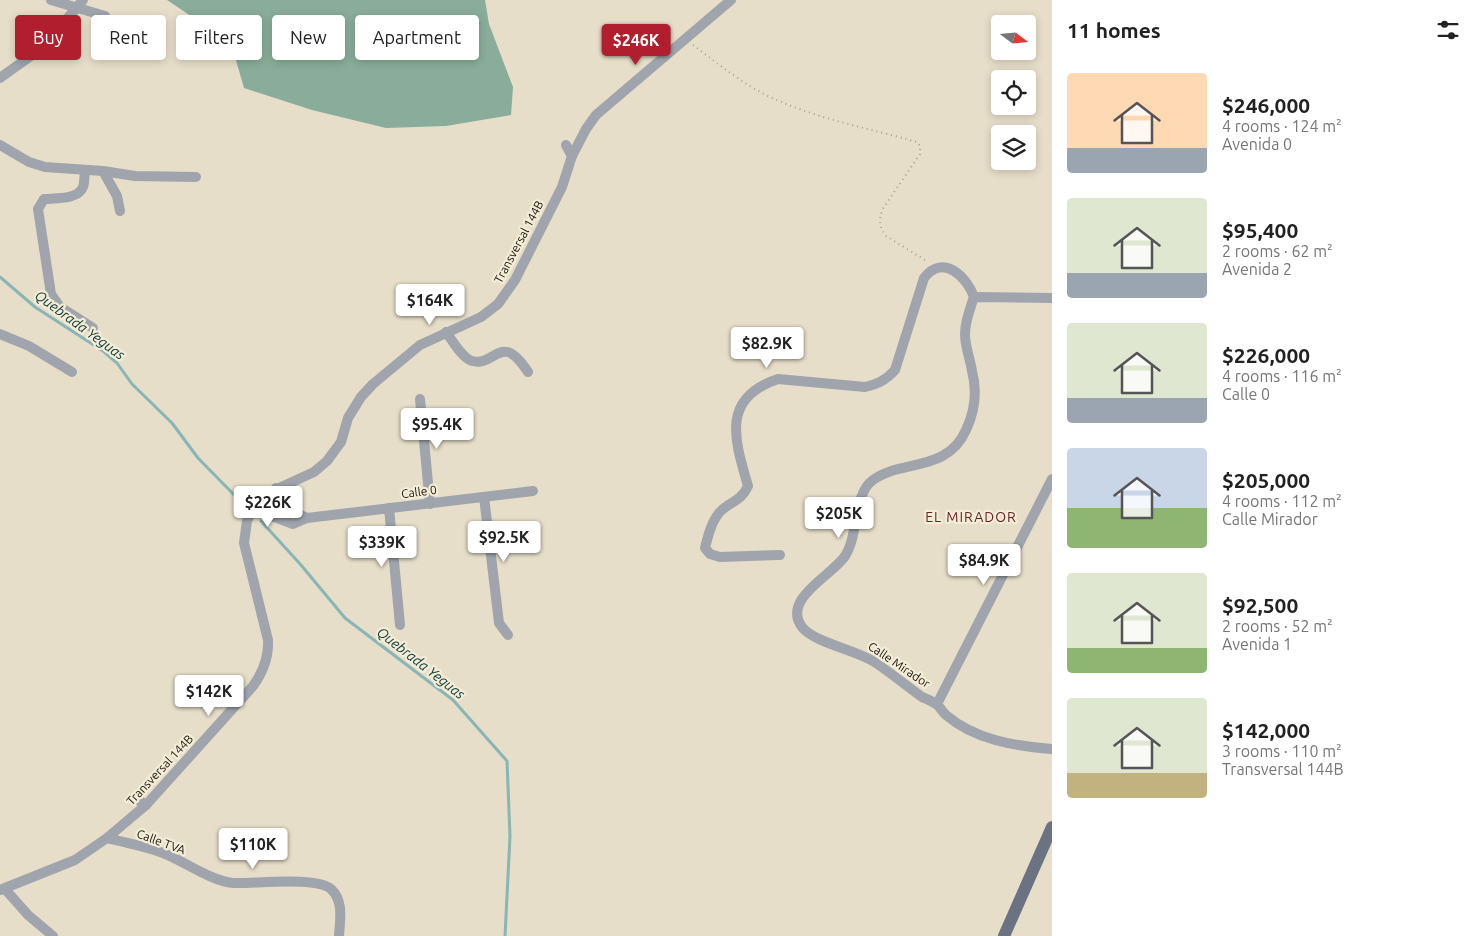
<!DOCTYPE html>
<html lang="en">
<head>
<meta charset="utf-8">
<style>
	:root { --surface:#fff; --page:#f2f2f2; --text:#222; --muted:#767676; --accent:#b11e2e }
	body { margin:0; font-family:Ubuntu,sans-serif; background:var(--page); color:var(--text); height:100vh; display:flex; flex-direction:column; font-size:19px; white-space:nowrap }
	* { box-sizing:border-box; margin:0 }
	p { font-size:16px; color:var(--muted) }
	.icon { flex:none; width:28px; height:28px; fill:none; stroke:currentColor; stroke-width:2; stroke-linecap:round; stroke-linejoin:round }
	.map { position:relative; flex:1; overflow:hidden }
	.side { display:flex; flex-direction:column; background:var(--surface); width:425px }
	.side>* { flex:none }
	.banner { position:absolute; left:15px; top:15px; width:475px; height:45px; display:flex; gap:10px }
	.needle { width:32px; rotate:106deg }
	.tools { position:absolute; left:991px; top:15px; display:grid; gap:10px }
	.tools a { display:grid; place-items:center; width:45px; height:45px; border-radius:5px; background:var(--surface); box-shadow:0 2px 8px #0003; font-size:25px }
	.price { position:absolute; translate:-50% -42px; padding:0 11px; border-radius:5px; background:#fff; color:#222; font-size:16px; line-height:32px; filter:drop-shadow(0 1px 2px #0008) }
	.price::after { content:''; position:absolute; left:50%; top:30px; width:15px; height:11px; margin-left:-8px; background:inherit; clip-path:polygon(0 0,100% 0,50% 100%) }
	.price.selected { background:var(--accent); color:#fff }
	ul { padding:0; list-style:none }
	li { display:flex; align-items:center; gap:15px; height:125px; padding:0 15px }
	li span { display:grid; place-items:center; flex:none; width:140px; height:100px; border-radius:5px; color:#555 }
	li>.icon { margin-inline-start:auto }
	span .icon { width:60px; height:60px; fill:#fffc; stroke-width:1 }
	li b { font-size:21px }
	h2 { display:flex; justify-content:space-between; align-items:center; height:60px; padding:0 15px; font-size:21px }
	.chip { padding:0 18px; border-radius:5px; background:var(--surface); box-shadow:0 2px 8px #0003; font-size:18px; line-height:45px }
	.chip.selected { background:var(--accent); color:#fff }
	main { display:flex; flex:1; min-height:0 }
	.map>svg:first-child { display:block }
	.forest { fill:#89ad9a }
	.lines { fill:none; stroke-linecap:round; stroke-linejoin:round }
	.stream { stroke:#89b5b5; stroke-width:3 }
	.path { stroke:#a8a190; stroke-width:2; stroke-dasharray:1 4; stroke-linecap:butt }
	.minor { stroke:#a0a4ad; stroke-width:10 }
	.major { stroke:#6b7382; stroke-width:12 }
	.labels { text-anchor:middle; stroke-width:4.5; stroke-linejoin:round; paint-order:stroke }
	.street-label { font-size:12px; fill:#17140d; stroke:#f3ecd6 }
	.water-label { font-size:14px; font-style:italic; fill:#0e3a3a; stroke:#f3ecd6 }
	.neighbourhood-label { font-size:14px; letter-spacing:1px; fill:#682224; stroke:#f3ecd6 }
</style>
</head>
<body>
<main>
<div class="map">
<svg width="1052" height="936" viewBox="0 0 1052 936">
	<rect width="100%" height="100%" fill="#e6dec9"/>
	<polygon class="forest" points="167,0 485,0 489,24 513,87 511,115 446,126 386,128 312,110 244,88 231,43"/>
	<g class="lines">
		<g class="stream">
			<polyline points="0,277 35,307 103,351 117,363 132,384 172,423 198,458 244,505"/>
			<polyline points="261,521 301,565 345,618 453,700 507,761 510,836 505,936"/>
		</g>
		<path class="path" d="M 693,45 C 717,63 740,82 766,95 C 813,118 867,128 917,142 L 920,146 L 920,154 L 882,210 C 879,221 879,227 886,236 L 928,262"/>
		<g class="minor">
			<polyline points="51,0 105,16 126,48"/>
			<polyline points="0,78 42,48 83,0"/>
			<polyline points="0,145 29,162 45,167 103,171 135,176 196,177"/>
			<polyline points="566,145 572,156"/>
			<path d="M 85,170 C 84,175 85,182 83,187 C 78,200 55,198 44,199 L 38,209 L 51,294 L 60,307 L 93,328"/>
			<polyline points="103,171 117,196 120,211"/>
			<path d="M 1052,298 L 974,297 C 970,309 965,321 965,334 C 965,347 970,358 972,371 C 977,390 975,411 966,430 C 947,473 901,459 873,480 C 853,494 859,535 845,556 C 833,575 781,599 802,627 C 814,643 858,650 876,663 C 892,674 907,686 922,697 C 927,699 932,701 936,704 C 940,706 942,712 946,715 C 975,740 1015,746 1052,749"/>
			<path d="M 446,332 C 452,340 462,358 472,361 C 496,367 501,330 528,372"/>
			<polyline points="0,334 29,346 72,372"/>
			<polyline points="420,399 430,504"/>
			<path d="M 276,488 C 284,503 292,512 307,518"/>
			<polyline points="484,497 499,623 508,635"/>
			<polyline points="257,505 272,516 293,524 307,518 533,491"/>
			<polyline points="389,508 400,625"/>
			<path d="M 780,555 L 720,557 L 710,554 L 705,548 C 708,536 711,523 719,513 C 728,502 741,502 748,486 C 735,441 720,398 778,379 L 865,387 C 878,384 886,380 895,370 L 924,278 C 943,253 967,277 974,297"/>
			<polyline points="937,704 1052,479"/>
			<polyline points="135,798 146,805"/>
			<path d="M 107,838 C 126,843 145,846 163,853 C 184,861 211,881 233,883 C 254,884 316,876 331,889 C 344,901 340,920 339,936"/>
			<polyline points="5,889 28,915 53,936"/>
			<path d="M 0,890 L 75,860 L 107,838 L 146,805 L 253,686 C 263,672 269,658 268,640 L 244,543 L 247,521 L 251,512 L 266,494 L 314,472 L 327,461 L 341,442 L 348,418 L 361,397 L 373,384 L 420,345 L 481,317 L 498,304 L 515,280 L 562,187 L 572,156 L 586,129 L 596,115 L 731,0"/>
		</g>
		<polyline class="major" points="1004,936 1052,827"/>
	</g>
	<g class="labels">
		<g class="street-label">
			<text transform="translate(519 242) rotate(-62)" y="4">Transversal 144B</text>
			<text transform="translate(419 492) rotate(-7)" y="4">Calle 0</text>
			<text transform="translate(899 665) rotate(34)" y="4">Calle Mirador</text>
			<text transform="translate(160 770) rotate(-47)" y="4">Transversal 144B</text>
			<text transform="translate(161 842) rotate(20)" y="4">Calle TVA</text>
		</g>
		<g class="water-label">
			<text transform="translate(80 325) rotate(36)" y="5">Quebrada Yeguas</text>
			<text transform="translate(421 663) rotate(38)" y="5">Quebrada Yeguas</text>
		</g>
		<g class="neighbourhood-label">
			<text x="971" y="522">EL MIRADOR</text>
		</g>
	</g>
</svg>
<div class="tools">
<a><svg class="needle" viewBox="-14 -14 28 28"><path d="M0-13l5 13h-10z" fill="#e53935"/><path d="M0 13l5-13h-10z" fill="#767676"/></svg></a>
<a><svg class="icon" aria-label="locate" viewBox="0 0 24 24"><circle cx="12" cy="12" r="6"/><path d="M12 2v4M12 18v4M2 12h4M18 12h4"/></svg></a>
<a><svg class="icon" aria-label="layers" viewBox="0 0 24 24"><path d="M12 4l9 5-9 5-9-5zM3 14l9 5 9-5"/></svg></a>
</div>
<b class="price selected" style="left:636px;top:66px">$246K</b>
<b class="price" style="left:430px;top:326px">$164K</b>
<b class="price" style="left:767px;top:369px">$82.9K</b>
<b class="price" style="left:437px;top:450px">$95.4K</b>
<b class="price" style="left:268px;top:528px">$226K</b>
<b class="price" style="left:839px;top:539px">$205K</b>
<b class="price" style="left:504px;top:563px">$92.5K</b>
<b class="price" style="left:382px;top:568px">$339K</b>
<b class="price" style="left:984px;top:586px">$84.9K</b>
<b class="price" style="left:209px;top:717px">$142K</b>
<b class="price" style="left:253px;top:870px">$110K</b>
<div class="banner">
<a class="chip selected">Buy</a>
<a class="chip">Rent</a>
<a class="chip">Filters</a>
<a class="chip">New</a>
<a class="chip">Apartment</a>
</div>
</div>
<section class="side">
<h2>11 homes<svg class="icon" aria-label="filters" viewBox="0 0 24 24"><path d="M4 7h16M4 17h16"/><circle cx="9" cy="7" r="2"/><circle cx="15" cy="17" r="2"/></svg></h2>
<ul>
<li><span style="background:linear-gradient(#ffd9b3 75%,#9aa5b1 0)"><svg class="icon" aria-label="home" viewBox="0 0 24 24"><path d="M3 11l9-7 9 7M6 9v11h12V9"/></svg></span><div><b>$246,000</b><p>4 rooms · 124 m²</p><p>Avenida 0</p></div></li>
<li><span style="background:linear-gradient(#dfe7d0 75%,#9aa5b1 0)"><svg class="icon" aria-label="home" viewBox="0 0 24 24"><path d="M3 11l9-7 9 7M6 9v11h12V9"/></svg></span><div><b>$95,400</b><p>2 rooms · 62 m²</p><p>Avenida 2</p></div></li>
<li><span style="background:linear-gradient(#dfe7d0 75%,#9aa5b1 0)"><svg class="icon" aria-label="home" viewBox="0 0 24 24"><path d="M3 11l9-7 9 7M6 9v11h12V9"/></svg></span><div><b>$226,000</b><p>4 rooms · 116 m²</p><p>Calle 0</p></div></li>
<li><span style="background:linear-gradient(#c9d6e8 60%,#8fb573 0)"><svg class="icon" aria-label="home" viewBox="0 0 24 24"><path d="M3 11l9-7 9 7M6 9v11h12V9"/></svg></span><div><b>$205,000</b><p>4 rooms · 112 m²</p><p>Calle Mirador</p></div></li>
<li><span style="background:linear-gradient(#dfe7d0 75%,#8fb573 0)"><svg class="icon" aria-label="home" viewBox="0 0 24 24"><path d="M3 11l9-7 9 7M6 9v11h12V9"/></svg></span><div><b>$92,500</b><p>2 rooms · 52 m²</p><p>Avenida 1</p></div></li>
<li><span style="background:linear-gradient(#dfe7d0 75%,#c2b280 0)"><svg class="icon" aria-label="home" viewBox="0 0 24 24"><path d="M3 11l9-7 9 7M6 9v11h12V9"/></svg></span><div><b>$142,000</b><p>3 rooms · 110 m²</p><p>Transversal 144B</p></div></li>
</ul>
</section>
</main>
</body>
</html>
